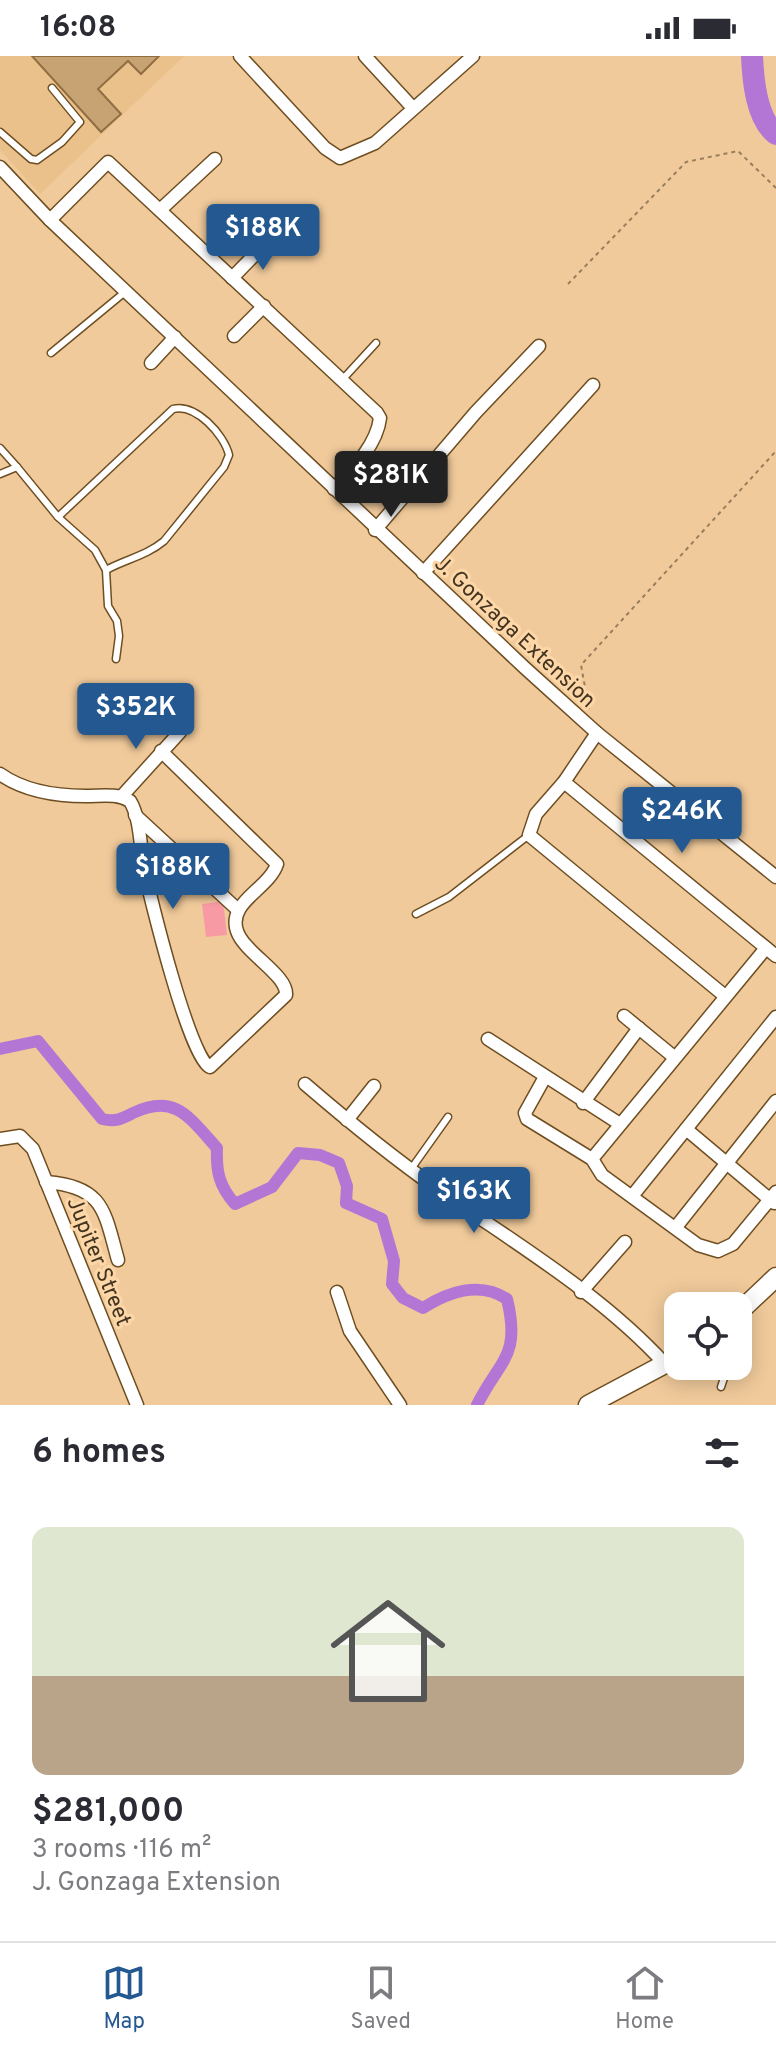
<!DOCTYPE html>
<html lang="en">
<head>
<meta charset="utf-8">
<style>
	:root { --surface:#fff; --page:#f2f2f3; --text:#2b2b33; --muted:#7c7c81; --line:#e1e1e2; --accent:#245890 }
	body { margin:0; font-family:Overpass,sans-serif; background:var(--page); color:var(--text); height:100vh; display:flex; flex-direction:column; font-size:30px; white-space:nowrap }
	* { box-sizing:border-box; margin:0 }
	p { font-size:26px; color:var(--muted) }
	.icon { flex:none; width:44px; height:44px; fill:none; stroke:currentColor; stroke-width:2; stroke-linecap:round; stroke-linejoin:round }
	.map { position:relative; height:1349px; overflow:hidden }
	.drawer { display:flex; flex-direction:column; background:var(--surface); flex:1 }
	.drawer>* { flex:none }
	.fabs { position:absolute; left:664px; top:1236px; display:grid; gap:16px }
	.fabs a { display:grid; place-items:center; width:88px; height:88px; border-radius:16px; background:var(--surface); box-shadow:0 4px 20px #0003; font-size:40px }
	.price { position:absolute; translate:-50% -68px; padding:0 18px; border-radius:8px; background:var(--accent); color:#fff; font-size:26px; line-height:52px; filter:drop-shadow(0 2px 4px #0008) }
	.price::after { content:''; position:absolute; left:50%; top:48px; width:24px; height:18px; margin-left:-12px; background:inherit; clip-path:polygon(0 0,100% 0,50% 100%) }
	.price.current { background:#222; color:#fff }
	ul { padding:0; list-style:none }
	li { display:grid; align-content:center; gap:16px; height:424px; padding:0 32px }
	li span { display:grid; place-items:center; height:248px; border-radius:16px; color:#555 }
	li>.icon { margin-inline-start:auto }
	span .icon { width:144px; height:144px; fill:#fffc; stroke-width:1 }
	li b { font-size:34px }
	h2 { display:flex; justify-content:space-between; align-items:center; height:96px; padding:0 32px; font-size:34px }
	.status { display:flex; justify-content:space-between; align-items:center; height:56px; padding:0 40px; background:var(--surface); direction:ltr }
	.status svg { height:22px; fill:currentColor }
	.menu { display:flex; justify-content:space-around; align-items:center; height:112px; border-top:2px solid var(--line); background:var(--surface); font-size:22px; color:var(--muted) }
	.menu a { display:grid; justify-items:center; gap:4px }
	.menu .current { color:var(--accent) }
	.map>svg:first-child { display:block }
	.built { fill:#ebc18b }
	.green { fill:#f89aa4 }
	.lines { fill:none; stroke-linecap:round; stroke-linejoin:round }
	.canal { stroke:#b476d4; stroke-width:12 }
	.river { stroke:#b476d4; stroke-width:22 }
	.building { fill:#c7a374; stroke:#906e41; stroke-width:2 }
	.lane-casing { stroke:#6e4e21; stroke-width:9 }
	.street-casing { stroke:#6e4e21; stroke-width:15 }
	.primary-casing { stroke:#6e4e21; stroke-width:21 }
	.path { stroke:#997e5d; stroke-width:2; stroke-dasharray:4 4; stroke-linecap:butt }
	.lane { stroke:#fff; stroke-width:6 }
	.street { stroke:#fff; stroke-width:12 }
	.primary { stroke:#fff; stroke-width:18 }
	.labels { text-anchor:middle; stroke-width:6; stroke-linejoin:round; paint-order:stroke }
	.street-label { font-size:22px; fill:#433421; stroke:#fdd7a7 }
</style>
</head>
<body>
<div class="status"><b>16:08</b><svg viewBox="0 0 49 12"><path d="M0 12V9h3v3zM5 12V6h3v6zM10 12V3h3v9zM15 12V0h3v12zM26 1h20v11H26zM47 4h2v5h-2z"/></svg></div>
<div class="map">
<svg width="776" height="1349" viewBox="0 0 776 1349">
	<rect width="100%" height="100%" fill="#f0ca9b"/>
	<polygon class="built" points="0,0 184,0 40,138 0,94"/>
	<polygon class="green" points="223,845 227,879 206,881 202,848"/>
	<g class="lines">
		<path class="canal" d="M 0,993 L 38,985 L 102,1063 C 116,1066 121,1063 133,1057 C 175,1037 189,1061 217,1092 C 216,1115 219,1130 235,1148 L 272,1131 L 298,1097 L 320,1099 L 339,1107 L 347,1130 L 346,1147 L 382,1163 L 394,1205 L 392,1228 L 403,1242 L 423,1252 C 448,1236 480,1225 507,1243 C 521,1301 500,1303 477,1349"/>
		<path class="river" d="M 752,0 C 753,24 756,62 776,78"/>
	</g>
	<polygon class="building" points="32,0 159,0 141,18 128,5 98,33 121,58 101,76"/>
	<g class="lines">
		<g class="lane-casing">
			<g id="lane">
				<polyline points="0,76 31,103 37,104 62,86 80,66 52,32"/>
				<polyline points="51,297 125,236"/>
				<polyline points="342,324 376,287"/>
				<polyline points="0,392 17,411 0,418"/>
				<polyline points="17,411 58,461 95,494 106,514 108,550 117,565 119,580 116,603"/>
				<path d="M 58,461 L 173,353 C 195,347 224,378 229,399 L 224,411 L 164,485 C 146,500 126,503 106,514"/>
				<polyline points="416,858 449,841 529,779"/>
				<polyline points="411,1113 448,1061"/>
				<polyline points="721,1331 728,1310"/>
			</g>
		</g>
		<g class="street-casing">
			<g id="street">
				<polyline points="240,0 325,92 340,102 375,87 473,0"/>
				<polyline points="365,0 412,51"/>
				<polyline points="0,111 50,164 525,612 597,677 776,821"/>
				<polyline points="160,154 215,103"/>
				<path d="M 50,164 L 108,106 L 377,357 L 380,362 C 377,389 352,414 334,433"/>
				<polyline points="232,222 268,185"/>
				<polyline points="234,280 264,250"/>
				<polyline points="151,307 175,281"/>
				<polyline points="375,474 476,356 539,290"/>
				<polyline points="423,517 593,329"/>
				<polyline points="597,677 564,726 536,758 529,779 725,940"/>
				<path d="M 0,718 C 24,735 57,740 86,740 C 102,740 117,737 130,745 C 141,763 140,792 144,812 C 150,841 190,1004 210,1011 L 286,939 C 288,919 244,897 237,875 C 227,846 269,833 277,808 L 161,695"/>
				<polyline points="564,726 776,900"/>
				<polyline points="122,740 180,676"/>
				<polyline points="135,759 238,854"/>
				<polyline points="624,960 674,1001"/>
				<polyline points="488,983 620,1068"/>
				<polyline points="545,1021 525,1057 527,1063 592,1103 602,1119 698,1189 718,1195 733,1188 776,1136"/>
				<path d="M 305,1028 C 348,1065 392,1101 439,1134 C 516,1188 601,1238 665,1308"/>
				<polyline points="583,1047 639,972"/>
				<polyline points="347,1064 374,1030"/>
				<polyline points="686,1073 774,1147"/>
				<polyline points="0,1083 20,1080 33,1093 137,1349"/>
				<polyline points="592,1103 766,892"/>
				<path d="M 46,1126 C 104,1131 104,1154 118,1204"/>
				<polyline points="633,1139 776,961"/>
				<polyline points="676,1171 776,1045"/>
				<polyline points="337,1236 350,1275 400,1349"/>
				<polyline points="581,1236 625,1186"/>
			</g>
		</g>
		<g class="primary-casing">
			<g id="primary">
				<polyline points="738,1257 776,1221"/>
				<polyline points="588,1349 678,1301"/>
			</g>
		</g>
		<g class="path">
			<polyline points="568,228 686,106 738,95 776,132"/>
			<polyline points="589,653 581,609 776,395"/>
		</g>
		<use href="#lane" class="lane"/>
		<use href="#street" class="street"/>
		<use href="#primary" class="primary"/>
	</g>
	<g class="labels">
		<g class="street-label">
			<text transform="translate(516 575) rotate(43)" y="8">J. Gonzaga Extension</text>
			<text transform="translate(100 1205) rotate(68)" y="8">Jupiter Street</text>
		</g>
	</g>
</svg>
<div class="fabs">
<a><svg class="icon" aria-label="locate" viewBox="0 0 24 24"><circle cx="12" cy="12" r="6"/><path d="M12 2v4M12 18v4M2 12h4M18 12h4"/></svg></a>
</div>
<b class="price" style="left:263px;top:216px">$188K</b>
<b class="price current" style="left:391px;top:463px">$281K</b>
<b class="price" style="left:136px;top:695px">$352K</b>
<b class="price" style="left:682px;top:799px">$246K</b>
<b class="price" style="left:173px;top:855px">$188K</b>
<b class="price" style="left:474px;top:1179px">$163K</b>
</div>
<section class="drawer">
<h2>6 homes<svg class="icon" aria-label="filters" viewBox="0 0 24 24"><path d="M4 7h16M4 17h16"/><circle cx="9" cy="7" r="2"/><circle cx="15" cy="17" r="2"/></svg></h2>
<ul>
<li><span style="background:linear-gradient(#dfe7d0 60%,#b9a48a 0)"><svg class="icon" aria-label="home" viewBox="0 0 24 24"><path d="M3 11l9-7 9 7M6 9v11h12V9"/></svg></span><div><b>$281,000</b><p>3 rooms · 116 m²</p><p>J. Gonzaga Extension</p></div></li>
</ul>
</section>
<nav class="menu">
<a class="current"><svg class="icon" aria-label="map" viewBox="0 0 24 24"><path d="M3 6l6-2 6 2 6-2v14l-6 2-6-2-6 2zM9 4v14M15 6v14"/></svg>Map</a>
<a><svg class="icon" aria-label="saved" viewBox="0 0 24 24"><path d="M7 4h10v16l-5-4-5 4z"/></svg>Saved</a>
<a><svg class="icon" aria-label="home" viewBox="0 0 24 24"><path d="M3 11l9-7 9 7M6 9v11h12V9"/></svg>Home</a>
</nav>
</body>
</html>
